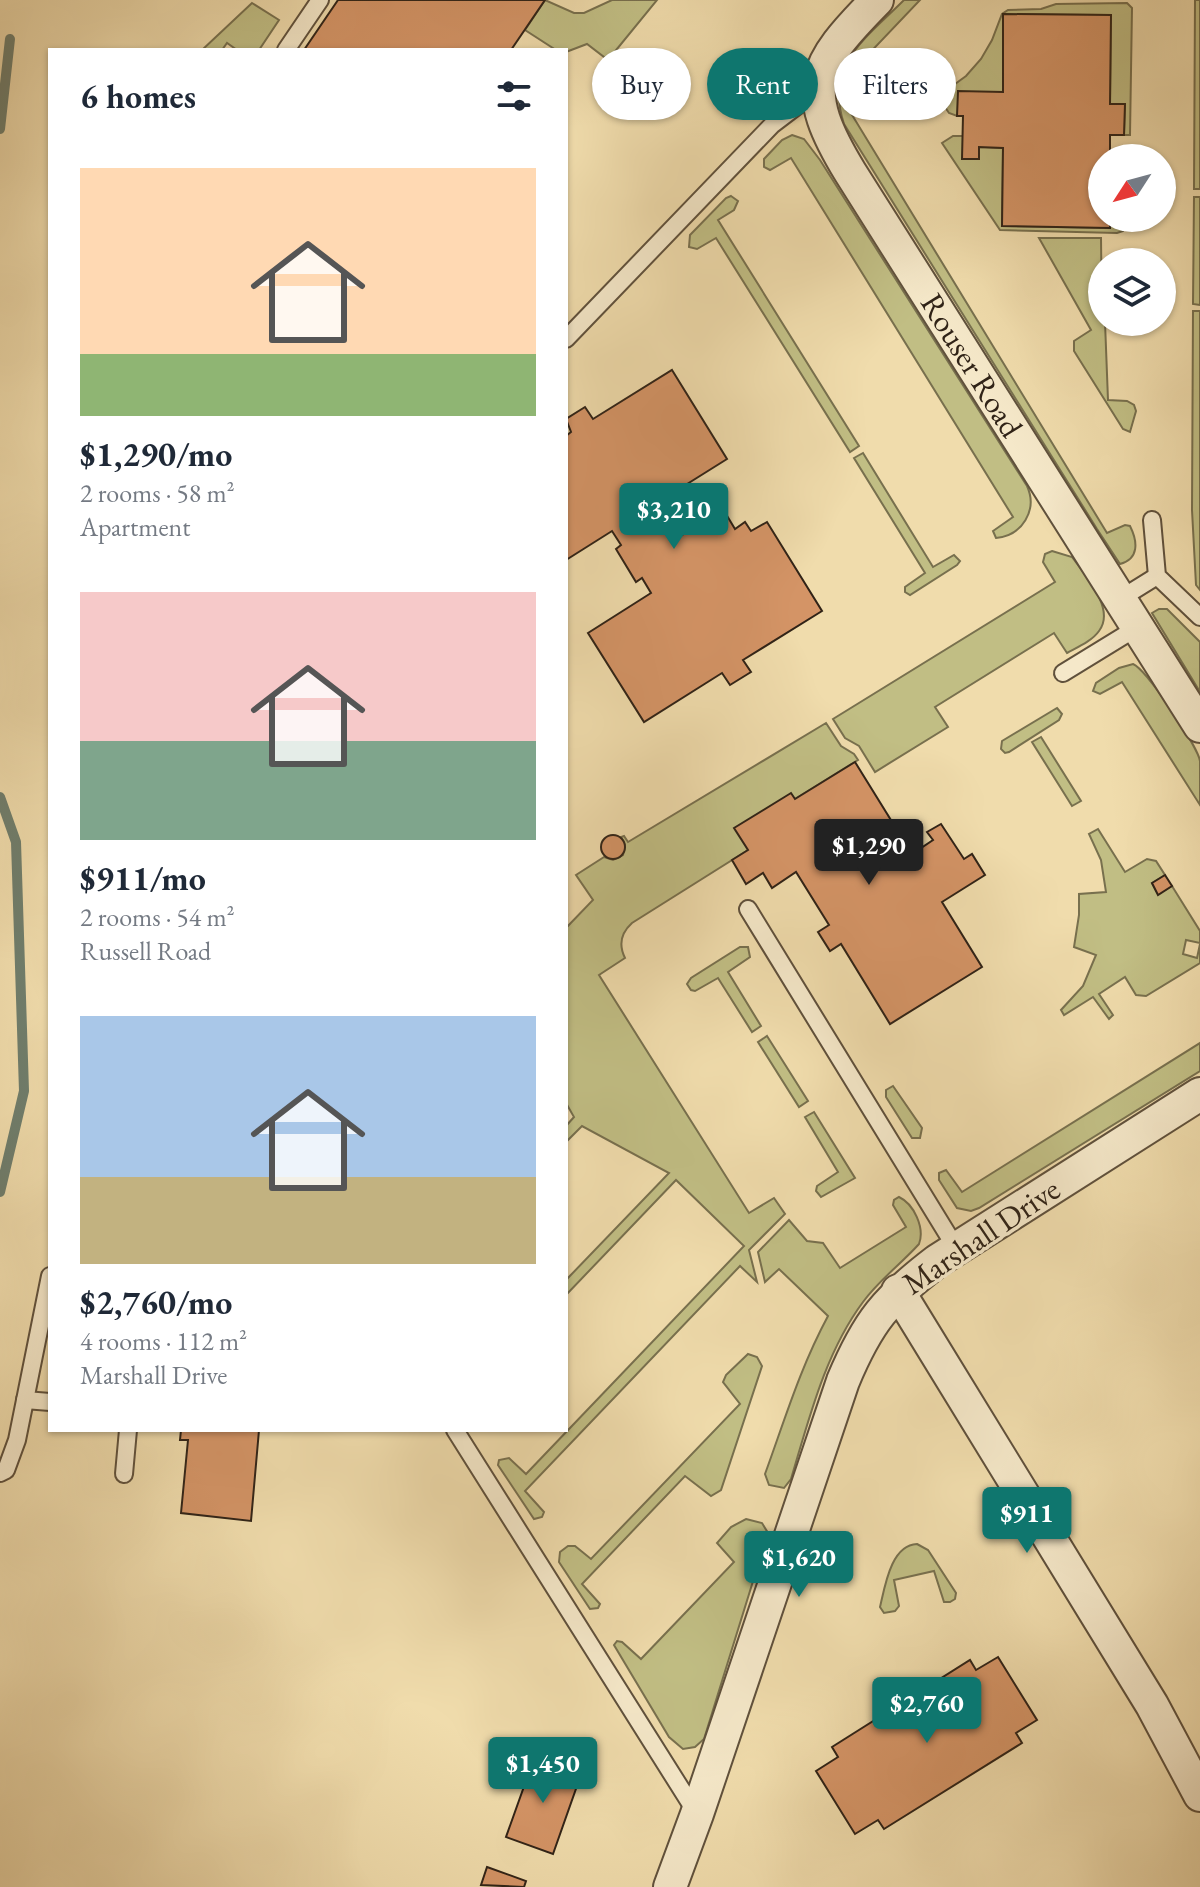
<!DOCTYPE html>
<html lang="en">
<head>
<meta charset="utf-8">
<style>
	:root { --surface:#fff; --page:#f6f6f7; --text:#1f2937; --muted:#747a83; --accent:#0f766e }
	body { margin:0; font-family:"EB Garamond",serif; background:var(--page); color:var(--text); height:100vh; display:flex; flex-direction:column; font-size:30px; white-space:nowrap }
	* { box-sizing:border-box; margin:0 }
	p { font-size:26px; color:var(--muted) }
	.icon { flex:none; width:44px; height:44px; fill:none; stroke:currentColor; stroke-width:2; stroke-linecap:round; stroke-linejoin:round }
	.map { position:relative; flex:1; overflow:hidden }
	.panel { position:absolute; left:48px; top:48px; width:520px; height:1384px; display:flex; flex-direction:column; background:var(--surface); border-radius:0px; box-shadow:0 2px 6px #0004 }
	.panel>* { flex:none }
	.guide { position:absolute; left:592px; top:48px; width:488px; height:72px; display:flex; gap:16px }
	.needle { width:52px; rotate:234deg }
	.controls { position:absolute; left:1088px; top:144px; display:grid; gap:16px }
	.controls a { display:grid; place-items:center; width:88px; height:88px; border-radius:50%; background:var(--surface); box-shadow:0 2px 6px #0004; font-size:40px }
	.price { position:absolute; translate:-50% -68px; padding:0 18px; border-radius:8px; background:var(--accent); color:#fff; font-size:26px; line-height:52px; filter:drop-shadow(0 2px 4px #0008) }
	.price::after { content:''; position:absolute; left:50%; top:48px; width:24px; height:18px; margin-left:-12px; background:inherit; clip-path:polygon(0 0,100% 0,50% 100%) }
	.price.selected { background:#222; color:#fff }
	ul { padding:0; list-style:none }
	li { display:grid; align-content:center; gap:16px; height:424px; padding:0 32px }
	li span { display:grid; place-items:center; height:248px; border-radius:0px; color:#555 }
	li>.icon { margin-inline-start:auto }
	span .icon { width:144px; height:144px; fill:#fffc; stroke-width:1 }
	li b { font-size:34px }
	h2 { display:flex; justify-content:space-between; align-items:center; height:96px; padding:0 32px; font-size:34px }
	.pill { padding:0 28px; border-radius:36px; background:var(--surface); box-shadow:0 2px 6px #0004; font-size:28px; line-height:72px }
	.pill.selected { background:var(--accent); color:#fff }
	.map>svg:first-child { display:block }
	.green { fill:#c1be84; stroke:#78704e; stroke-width:2 }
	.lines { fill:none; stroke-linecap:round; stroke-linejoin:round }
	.stream { stroke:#707f6e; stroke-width:10 }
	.building { fill:#d49466; stroke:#302317; stroke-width:2 }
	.service-casing { stroke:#60513c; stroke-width:20 }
	.minor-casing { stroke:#60513c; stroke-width:36 }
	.service { stroke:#f5e8c9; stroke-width:16 }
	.minor { stroke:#f5e8c9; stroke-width:32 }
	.labels { text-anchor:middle; stroke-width:7; stroke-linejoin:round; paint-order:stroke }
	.street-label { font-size:32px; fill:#302317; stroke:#f5e8c9 }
</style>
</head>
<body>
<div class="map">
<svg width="1200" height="1887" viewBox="0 0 1200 1887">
	<rect width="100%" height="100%" fill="#f0dcac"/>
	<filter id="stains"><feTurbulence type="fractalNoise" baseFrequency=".0025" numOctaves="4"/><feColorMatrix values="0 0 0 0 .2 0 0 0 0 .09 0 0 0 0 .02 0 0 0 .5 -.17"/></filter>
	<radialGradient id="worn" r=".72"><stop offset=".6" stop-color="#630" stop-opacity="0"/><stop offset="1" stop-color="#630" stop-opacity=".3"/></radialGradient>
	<g class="green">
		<polygon points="545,0 574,13 584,13 612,0 657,0 608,60 587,44 566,52 566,50 556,50 525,30"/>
		<path d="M 904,0 L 920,0 L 860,63 L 855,71 L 865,86 L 866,94 L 849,110 L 1107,533 L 1125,525 L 1130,526 C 1138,542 1139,559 1120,564 L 1097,529 L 844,124 C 824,65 866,38 904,0 Z"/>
		<polygon points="1195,0 1200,0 1200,189 1194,189"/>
		<polygon points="252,3 279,20 259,50 237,50 227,43 222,50 202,50"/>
		<polygon points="1127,3 1132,8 1130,135 1124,135 1125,104 1110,104 1111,15 1004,14 1003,92 957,116 949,113 941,101 944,92 966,76 981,59 992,40 1002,14 1008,10 1041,9 1056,4"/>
		<path d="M 792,135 L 804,139 L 820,160 L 1027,486 C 1038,510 1022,536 996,538 L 993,531 L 1013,517 L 791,158 L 770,170 L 764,167 L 764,159 L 782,140 Z"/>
		<polygon points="953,136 963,136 979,147 1003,148 1002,226 1109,228 1110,218 1123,218 1123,231 1117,233 1000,230 942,143"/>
		<polygon points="731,196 738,201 734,210 718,220 859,446 850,452 716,238 697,249 689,247 690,235 726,198"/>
		<polygon points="1194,197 1200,197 1200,305 1193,304"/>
		<polygon points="1039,238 1101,238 1102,322 1105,322 1108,400 1127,401 1134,405 1136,411 1130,432 1123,429 1074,351 1074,341 1091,330"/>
		<polygon points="1193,311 1200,311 1200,590 1196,585 1192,510"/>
		<polygon points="863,453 933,567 954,555 960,561 957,565 910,595 905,592 905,587 925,573 854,458"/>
		<path d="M 1052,551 L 1072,557 C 1085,575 1116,609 1099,631 C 1092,641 1078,647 1067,653 L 1054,633 L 935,707 L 948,727 L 875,772 L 859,746 L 845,738 L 833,719 L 1055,582 L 1043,562 L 1045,554 Z"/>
		<polygon points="1159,609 1167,609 1200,642 1200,692 1152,613"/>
		<path d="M 1133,664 C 1147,670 1198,747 1200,761 C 1200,775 1200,791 1200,805 L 1122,682 L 1100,694 L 1093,691 L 1096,683 L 1119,668 Z"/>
		<polygon points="1057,708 1062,714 1059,720 1009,752 1005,753 1001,749 1002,741"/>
		<path d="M 826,723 L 841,746 L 854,754 L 858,760 L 795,799 L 748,850 L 632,923 C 621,933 618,944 625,958 L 599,975 L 749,1213 L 774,1198 L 785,1214 L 749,1250 L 757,1282 L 740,1266 L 525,1491 L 544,1512 L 542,1517 L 534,1519 L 498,1465 L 499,1460 L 509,1458 L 526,1474 L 744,1246 L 676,1180 L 566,1295 L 566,1280 L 669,1173 L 582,1126 L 566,1142 L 566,1126 L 574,1117 L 566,1103 L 566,928 L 593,900 L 576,875 L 604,857 L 613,860 L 623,855 L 625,845 L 621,837 L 624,836 L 628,842 Z"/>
		<polygon points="1041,737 1081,801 1072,806 1032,742"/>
		<polygon points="1098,829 1125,872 1147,859 1156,861 1165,875 1152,883 1158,894 1172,886 1200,931 1200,943 1186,940 1183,954 1197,958 1200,944 1200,963 1146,996 1136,995 1125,977 1099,994 1113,1015 1109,1019 1093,997 1064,1015 1061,1010 1083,986 1096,955 1074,947 1079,915 1079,894 1106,892 1101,860 1089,834"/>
		<polygon points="740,947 748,947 750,957 728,972 761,1026 752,1032 718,978 695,991 691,990 687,984 691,978"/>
		<polygon points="767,1036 808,1101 799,1107 758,1042"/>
		<polygon points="1200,1043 1200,1071 979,1208 971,1211 957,1208 939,1180 939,1173 946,1170 962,1192"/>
		<polygon points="893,1086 922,1128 920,1138 912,1138 886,1097 886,1090"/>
		<polygon points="814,1112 855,1178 821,1197 816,1191 817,1186 838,1172 805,1117"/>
		<path d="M 899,1197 C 914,1204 925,1228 919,1244 C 901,1264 879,1280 863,1302 C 825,1353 809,1419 791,1479 L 784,1488 L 769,1485 L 765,1474 C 785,1419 800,1368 828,1316 L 779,1269 L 765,1282 L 758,1252 L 789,1220 L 807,1241 L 823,1243 L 840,1268 L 906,1227 L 893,1205 L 894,1200 Z"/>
		<polygon points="748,1354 757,1357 762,1366 721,1490 711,1496 685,1476 582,1584 600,1604 598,1608 590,1609 559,1562 560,1552 568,1546 575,1546 591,1559 740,1404 723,1382 726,1375"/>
		<polygon points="746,1519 762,1523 768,1533 704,1739 695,1747 683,1749 669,1737 614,1645 617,1641 622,1642 641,1659 734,1562 717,1543 731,1527"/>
		<path d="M 917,1544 L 928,1550 L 956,1593 L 955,1599 L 950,1602 L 944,1602 L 934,1571 L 894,1580 L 899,1606 L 895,1611 L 884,1613 L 880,1607 C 885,1586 891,1545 917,1544 Z"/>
	</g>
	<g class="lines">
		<g class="stream">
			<polyline points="0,129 10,39"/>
			<polyline points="0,797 16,842 24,1091 0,1192"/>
		</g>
	</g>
	<g class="building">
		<polygon points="338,0 545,0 511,50 304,50"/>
		<polygon points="1003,14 1111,15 1110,104 1125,104 1124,135 1110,135 1110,158 1102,158 1102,218 1110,218 1110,228 1002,226 1003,148 979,147 979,159 962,159 963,116 957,116 958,91 1003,92"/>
		<polygon points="672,370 727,459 660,501 682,535 692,528 686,519 702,509 707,516 714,511 719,518 726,514 735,529 745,522 751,531 767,522 822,611 743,660 751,672 730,685 722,673 644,722 588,633 651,593 642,578 636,582 616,549 621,545 612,531 566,560 566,436 571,432 566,419 585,407 593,419"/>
		<polygon points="855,762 912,854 933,840 927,832 941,824 964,859 972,854 985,875 942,902 982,967 890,1024 841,944 830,951 818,932 829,925 796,872 772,888 763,873 746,884 732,860 748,850 734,828 791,793 795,799"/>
		<circle cx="613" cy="847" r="12"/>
		<polygon points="1165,875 1172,886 1158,895 1152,883"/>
		<polygon points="181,1430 259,1430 251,1521 181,1513 188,1440 180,1440"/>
		<polygon points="998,1657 1037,1720 1016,1733 1022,1743 884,1829 878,1820 855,1834 816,1771 838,1757 832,1747 970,1660 976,1670"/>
		<polygon points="537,1750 562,1759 556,1775 578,1783 553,1854 506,1837"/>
		<polygon points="487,1867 526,1881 524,1887 481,1885"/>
	</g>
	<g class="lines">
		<g class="service-casing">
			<g id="service">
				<polyline points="286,50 320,0"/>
				<polyline points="566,339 772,125 818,90"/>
				<polyline points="1152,520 1157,576 1200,617"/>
				<polyline points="1120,599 1157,576"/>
				<polyline points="1063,673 1138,627"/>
				<polyline points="748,909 956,1248"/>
				<polyline points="25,1400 50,1402"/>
				<polyline points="455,1430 697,1814"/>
				<polyline points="0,1473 6,1470 17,1440 50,1276"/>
				<polyline points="124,1474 128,1430"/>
			</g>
		</g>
		<g class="minor-casing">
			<g id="minor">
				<path d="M 877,0 C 812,66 799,88 850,172 L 1200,726"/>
				<polyline points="898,1291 1152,1705 1200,1795"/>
				<path d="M 670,1887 L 697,1814 L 843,1381 C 868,1321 886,1300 937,1261 L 1200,1094"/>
			</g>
		</g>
		<use href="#service" class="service"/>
		<use href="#minor" class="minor"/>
	</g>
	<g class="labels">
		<g class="street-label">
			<text transform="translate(972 365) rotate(58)" y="11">Rouser Road</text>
			<text transform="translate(981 1236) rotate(-34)" y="11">Marshall Drive</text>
		</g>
	</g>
	<rect width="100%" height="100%" filter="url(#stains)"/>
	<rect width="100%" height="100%" fill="url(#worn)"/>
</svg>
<div class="controls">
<a><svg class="needle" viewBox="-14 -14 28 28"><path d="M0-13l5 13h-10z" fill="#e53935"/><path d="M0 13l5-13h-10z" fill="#747a83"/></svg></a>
<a><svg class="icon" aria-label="layers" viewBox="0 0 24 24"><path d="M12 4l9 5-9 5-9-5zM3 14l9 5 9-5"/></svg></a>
</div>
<b class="price" style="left:674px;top:551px">$3,210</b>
<b class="price selected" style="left:869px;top:887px">$1,290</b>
<b class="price" style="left:1027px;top:1555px">$911</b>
<b class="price" style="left:799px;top:1599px">$1,620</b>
<b class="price" style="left:927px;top:1745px">$2,760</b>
<b class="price" style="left:543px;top:1805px">$1,450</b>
<div class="guide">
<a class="pill">Buy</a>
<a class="pill selected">Rent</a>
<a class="pill">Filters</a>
</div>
<section class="panel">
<h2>6 homes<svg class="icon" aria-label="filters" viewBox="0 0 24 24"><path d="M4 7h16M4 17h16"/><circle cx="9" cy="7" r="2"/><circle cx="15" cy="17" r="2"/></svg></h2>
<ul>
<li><span style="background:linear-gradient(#ffd9b3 75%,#8fb573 0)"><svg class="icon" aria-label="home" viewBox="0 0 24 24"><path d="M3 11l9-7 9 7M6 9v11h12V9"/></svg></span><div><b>$1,290/mo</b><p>2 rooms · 58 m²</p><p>Apartment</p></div></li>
<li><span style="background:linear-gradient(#f6c9c9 60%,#7fa58c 0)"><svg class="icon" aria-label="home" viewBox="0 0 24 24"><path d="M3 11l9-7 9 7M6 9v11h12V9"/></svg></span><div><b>$911/mo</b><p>2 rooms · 54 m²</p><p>Russell Road</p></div></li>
<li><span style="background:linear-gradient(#a9c7e8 65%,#c2b280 0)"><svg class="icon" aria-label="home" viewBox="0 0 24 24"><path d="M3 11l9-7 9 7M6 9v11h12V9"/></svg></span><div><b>$2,760/mo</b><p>4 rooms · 112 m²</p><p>Marshall Drive</p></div></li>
</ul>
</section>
</div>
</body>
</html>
